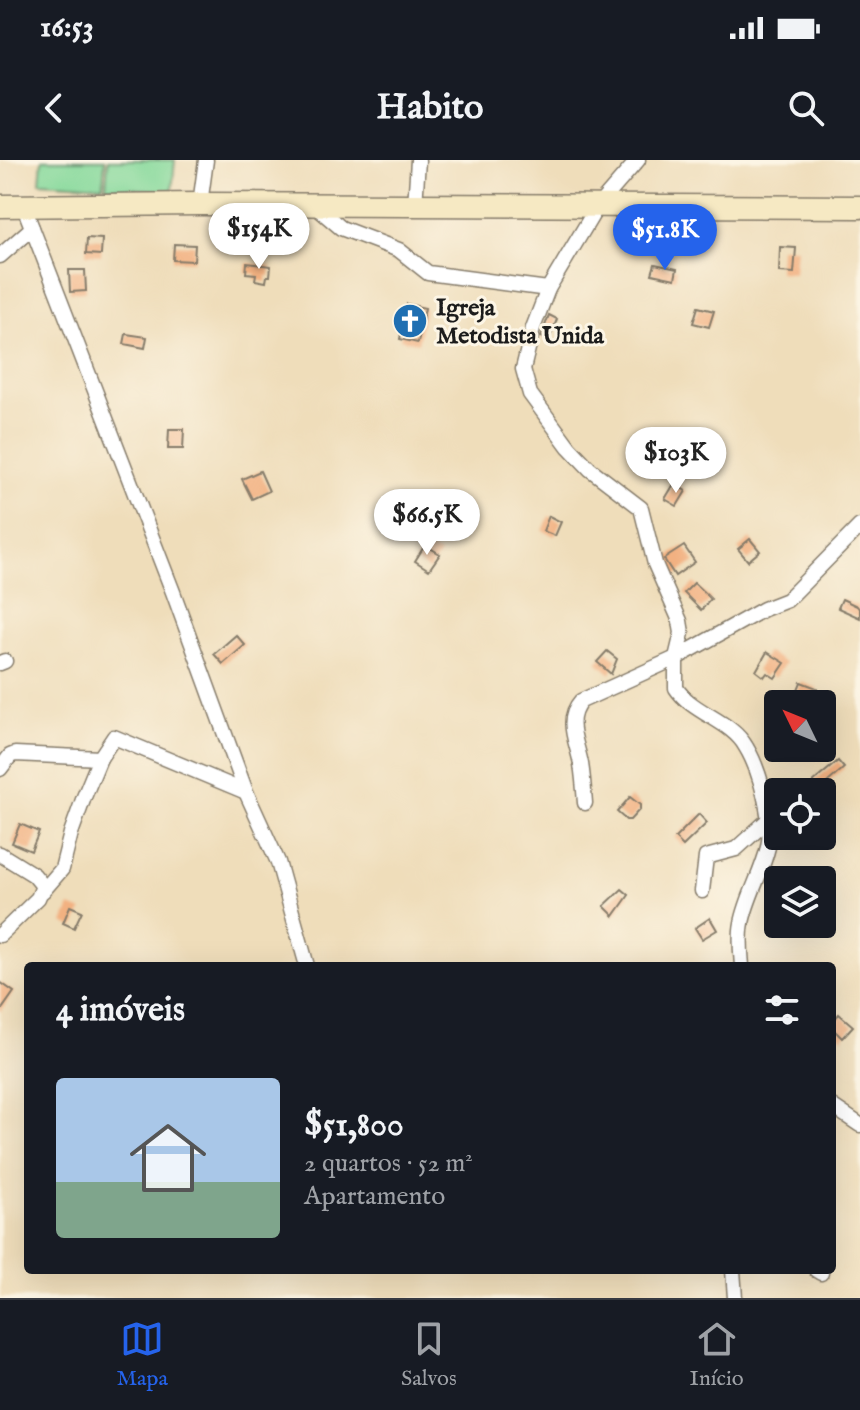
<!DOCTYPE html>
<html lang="pt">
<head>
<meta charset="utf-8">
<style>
	:root { --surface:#171b24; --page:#20242c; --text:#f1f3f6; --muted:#9ea1a6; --line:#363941; --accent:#2563eb }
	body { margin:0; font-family:"IM FELL English",serif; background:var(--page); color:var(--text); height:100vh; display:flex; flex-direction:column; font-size:30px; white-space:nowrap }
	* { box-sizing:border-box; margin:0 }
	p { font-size:26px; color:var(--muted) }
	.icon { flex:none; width:44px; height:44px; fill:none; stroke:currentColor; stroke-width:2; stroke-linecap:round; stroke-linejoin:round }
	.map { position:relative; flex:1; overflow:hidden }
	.drawer { position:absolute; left:24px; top:802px; width:812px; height:312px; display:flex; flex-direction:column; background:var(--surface); border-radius:8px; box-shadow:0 8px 32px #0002 }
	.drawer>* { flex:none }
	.needle { width:52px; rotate:313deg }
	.fabs { position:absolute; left:764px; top:530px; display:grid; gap:16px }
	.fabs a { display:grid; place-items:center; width:72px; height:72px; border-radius:8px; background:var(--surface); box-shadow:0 8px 32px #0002; font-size:40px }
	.price { position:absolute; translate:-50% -68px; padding:0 18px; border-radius:28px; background:#fff; color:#222; font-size:26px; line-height:52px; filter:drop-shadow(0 2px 4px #0008) }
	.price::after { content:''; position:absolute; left:50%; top:48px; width:24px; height:18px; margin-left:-12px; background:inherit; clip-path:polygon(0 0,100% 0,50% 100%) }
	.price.active { background:var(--accent); color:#fff }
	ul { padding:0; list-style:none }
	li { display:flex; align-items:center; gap:24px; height:200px; padding:0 32px }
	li+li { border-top:2px solid var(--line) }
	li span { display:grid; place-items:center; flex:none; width:224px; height:160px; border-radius:8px; color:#555 }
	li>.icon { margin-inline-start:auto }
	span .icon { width:96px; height:96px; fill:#fffc; stroke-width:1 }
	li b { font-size:34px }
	h2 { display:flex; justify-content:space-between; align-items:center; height:96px; padding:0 32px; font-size:34px }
	.status { display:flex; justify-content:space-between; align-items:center; height:56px; padding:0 40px; background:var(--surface); direction:ltr }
	.status svg { height:22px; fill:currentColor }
	header { display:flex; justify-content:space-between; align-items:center; height:104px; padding:0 32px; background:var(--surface); font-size:36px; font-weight:700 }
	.menu { display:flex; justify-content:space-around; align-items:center; height:112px; border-top:2px solid var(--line); background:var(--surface); font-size:22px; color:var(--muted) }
	.menu a { display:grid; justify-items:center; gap:4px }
	.menu .active { color:var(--accent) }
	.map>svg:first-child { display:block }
	.green { fill:#86d99b; stroke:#517a5c; stroke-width:2 }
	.building { fill:#f2b181 }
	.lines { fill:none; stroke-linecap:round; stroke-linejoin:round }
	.street-casing { stroke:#867c6b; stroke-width:17 }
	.secondary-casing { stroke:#867c6b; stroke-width:25 }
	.street { stroke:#fff; stroke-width:14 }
	.secondary { stroke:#f6e9c3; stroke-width:22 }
	.labels { text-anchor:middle; stroke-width:6; stroke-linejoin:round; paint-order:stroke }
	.poi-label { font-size:24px; font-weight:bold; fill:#1c1c1c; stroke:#fcf5e5; text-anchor:start }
</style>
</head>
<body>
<div class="status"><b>16:53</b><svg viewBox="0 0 49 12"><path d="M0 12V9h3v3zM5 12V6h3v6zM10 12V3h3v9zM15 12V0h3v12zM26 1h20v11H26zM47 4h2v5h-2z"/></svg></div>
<header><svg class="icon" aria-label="back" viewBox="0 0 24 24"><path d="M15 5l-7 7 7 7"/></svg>Habito<svg class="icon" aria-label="search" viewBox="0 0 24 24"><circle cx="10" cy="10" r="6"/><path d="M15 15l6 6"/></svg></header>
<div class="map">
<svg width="860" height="1138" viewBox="0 0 860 1138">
	<rect width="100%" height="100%" fill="#fcf5e5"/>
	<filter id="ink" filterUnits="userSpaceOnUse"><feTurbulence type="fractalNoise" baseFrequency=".0125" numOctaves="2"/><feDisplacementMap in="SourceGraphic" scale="16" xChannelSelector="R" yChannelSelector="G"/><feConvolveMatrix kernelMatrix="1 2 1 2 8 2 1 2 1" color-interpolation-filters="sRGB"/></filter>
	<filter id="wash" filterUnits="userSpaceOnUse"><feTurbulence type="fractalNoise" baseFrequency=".006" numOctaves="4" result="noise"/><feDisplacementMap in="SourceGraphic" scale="32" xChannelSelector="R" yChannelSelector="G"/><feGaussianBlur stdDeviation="1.8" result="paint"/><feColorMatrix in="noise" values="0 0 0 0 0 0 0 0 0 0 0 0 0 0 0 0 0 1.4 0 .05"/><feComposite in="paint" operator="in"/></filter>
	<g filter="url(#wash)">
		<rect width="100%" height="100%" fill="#efddba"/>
		<g class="green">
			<polygon points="42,0 105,0 103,26 40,22"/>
			<polygon points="108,0 175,0 172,31 106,27"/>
		</g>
		<g id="blocks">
			<g class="building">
				<polygon points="87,78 102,79 101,95 86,94"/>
				<polygon points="174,84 195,85 194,101 173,100"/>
				<polygon points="780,87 796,88 794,113 779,112"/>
				<polygon points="247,103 271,106 270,116 267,116 266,122 255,120 256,114 246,113"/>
				<polygon points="655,104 677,109 675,119 652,114"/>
				<polygon points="69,110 85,110 86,131 70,132"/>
				<polygon points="407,144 425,148 418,183 400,179"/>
				<polygon points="698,147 714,151 709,167 693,163"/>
				<polygon points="549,155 557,159 549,180 541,177"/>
				<polygon points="126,174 147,177 145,188 124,184"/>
				<polygon points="169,269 184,269 183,289 168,289"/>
				<polygon points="260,311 269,331 252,339 242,319"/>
				<polygon points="674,324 686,331 677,346 665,339"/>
				<polygon points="549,356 561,362 555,376 543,371"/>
				<polygon points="750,379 760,391 748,401 738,389"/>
				<polygon points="425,385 440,394 429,410 415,401"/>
				<polygon points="684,386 695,402 675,416 664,399"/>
				<polygon points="694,423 711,439 701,450 684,433"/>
				<polygon points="842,439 857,446 860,450 860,458 838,448"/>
				<polygon points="236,475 245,485 223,504 214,494"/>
				<polygon points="607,491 617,499 611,514 597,502"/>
				<polygon points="767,492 785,503 775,518 767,513 764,517 756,511"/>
				<polygon points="801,522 817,528 812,544 789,544 795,537"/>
				<polygon points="838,601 844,608 820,629 813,622"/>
				<polygon points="630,637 640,645 640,649 630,660 626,660 617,652"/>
				<polygon points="699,654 707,663 683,686 675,678"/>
				<polygon points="20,664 39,672 31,691 12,683"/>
				<polygon points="622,729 629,735 614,756 604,746"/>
				<polygon points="70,746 82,751 74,768 63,763"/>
				<polygon points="710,758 717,770 702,779 695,768"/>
				<polygon points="0,822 14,832 0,852"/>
				<polygon points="839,854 853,866 842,878 832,868 832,862"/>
			</g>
		</g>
	</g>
	<g filter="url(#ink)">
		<use href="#blocks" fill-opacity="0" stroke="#867c6b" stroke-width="2"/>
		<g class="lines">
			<g class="street-casing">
				<g id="street">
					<path d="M 638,0 L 597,47 L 548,129 L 533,168 L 523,209 L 530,234 L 569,287 L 590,309 L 641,348 L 655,404 L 680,461 L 682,473 L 676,498 L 676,528 C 693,554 731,560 746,587 C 760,610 774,661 768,687 C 762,713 747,737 742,763 C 739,777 741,792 742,806"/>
					<polyline points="200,44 206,0"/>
					<polyline points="315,46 341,68 399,90 428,113 548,129"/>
					<polyline points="415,46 418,0"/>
					<polyline points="24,47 173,432 246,632 278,702 307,806"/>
					<polyline points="0,96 32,68"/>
					<polyline points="0,503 5,501"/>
					<polyline points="0,609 10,596 15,594 100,598"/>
					<path d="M 585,643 C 584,630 583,616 581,604 C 577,582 564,560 581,541 L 676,498 L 764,449 L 787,440 L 860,366"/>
					<polyline points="0,694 34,715 43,726 38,738 0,775"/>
					<polyline points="43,731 62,709 71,673 84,637 100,598 114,577 246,632"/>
					<polyline points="702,731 706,697 736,689 768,660"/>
					<polyline points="832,946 860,965"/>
					<polyline points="733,1110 735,1138"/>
					<polyline points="816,1110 821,1113"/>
				</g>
			</g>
			<g class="secondary-casing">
				<polyline id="secondary" points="0,46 200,44 860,47"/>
			</g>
			<use href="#street" class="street"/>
			<use href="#secondary" class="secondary"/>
		</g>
	</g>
	<defs>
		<g id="church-disc" transform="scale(1.8)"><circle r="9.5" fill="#1f6fb2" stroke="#fcf5e5"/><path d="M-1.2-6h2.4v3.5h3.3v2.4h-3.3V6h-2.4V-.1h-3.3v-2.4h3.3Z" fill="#fff"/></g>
	</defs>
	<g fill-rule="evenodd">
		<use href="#church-disc" x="410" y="161"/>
	</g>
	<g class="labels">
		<g class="poi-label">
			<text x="436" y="155">Igreja<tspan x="436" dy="28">Metodista Unida</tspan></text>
		</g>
	</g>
</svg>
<div class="fabs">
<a><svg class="needle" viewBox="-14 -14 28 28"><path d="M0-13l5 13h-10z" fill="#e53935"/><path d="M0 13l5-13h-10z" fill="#9ea1a6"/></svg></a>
<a><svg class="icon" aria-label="locate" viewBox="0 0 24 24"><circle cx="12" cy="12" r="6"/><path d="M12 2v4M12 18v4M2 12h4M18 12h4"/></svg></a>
<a><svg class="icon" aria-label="layers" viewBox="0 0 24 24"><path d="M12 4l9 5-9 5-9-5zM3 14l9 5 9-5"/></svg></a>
</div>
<b class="price" style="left:259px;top:111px">$154K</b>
<b class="price active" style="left:665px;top:112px">$51.8K</b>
<b class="price" style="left:676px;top:335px">$103K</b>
<b class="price" style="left:427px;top:397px">$66.5K</b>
<section class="drawer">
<h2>4 imóveis<svg class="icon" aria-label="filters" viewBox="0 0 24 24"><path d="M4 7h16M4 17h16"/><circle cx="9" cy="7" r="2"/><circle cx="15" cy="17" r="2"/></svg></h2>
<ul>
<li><span style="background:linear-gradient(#a9c7e8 65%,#7fa58c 0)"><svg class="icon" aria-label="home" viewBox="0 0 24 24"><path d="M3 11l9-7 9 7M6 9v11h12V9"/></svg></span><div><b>$51,800</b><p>2 quartos · 52 m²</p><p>Apartamento</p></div></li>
</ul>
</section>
</div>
<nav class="menu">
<a class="active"><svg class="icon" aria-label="map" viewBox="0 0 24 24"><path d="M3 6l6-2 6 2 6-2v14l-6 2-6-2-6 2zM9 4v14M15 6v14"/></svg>Mapa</a>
<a><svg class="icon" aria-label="saved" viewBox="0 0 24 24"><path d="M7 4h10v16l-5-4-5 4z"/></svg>Salvos</a>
<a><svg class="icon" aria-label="home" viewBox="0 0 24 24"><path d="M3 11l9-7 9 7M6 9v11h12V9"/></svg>Início</a>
</nav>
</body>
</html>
